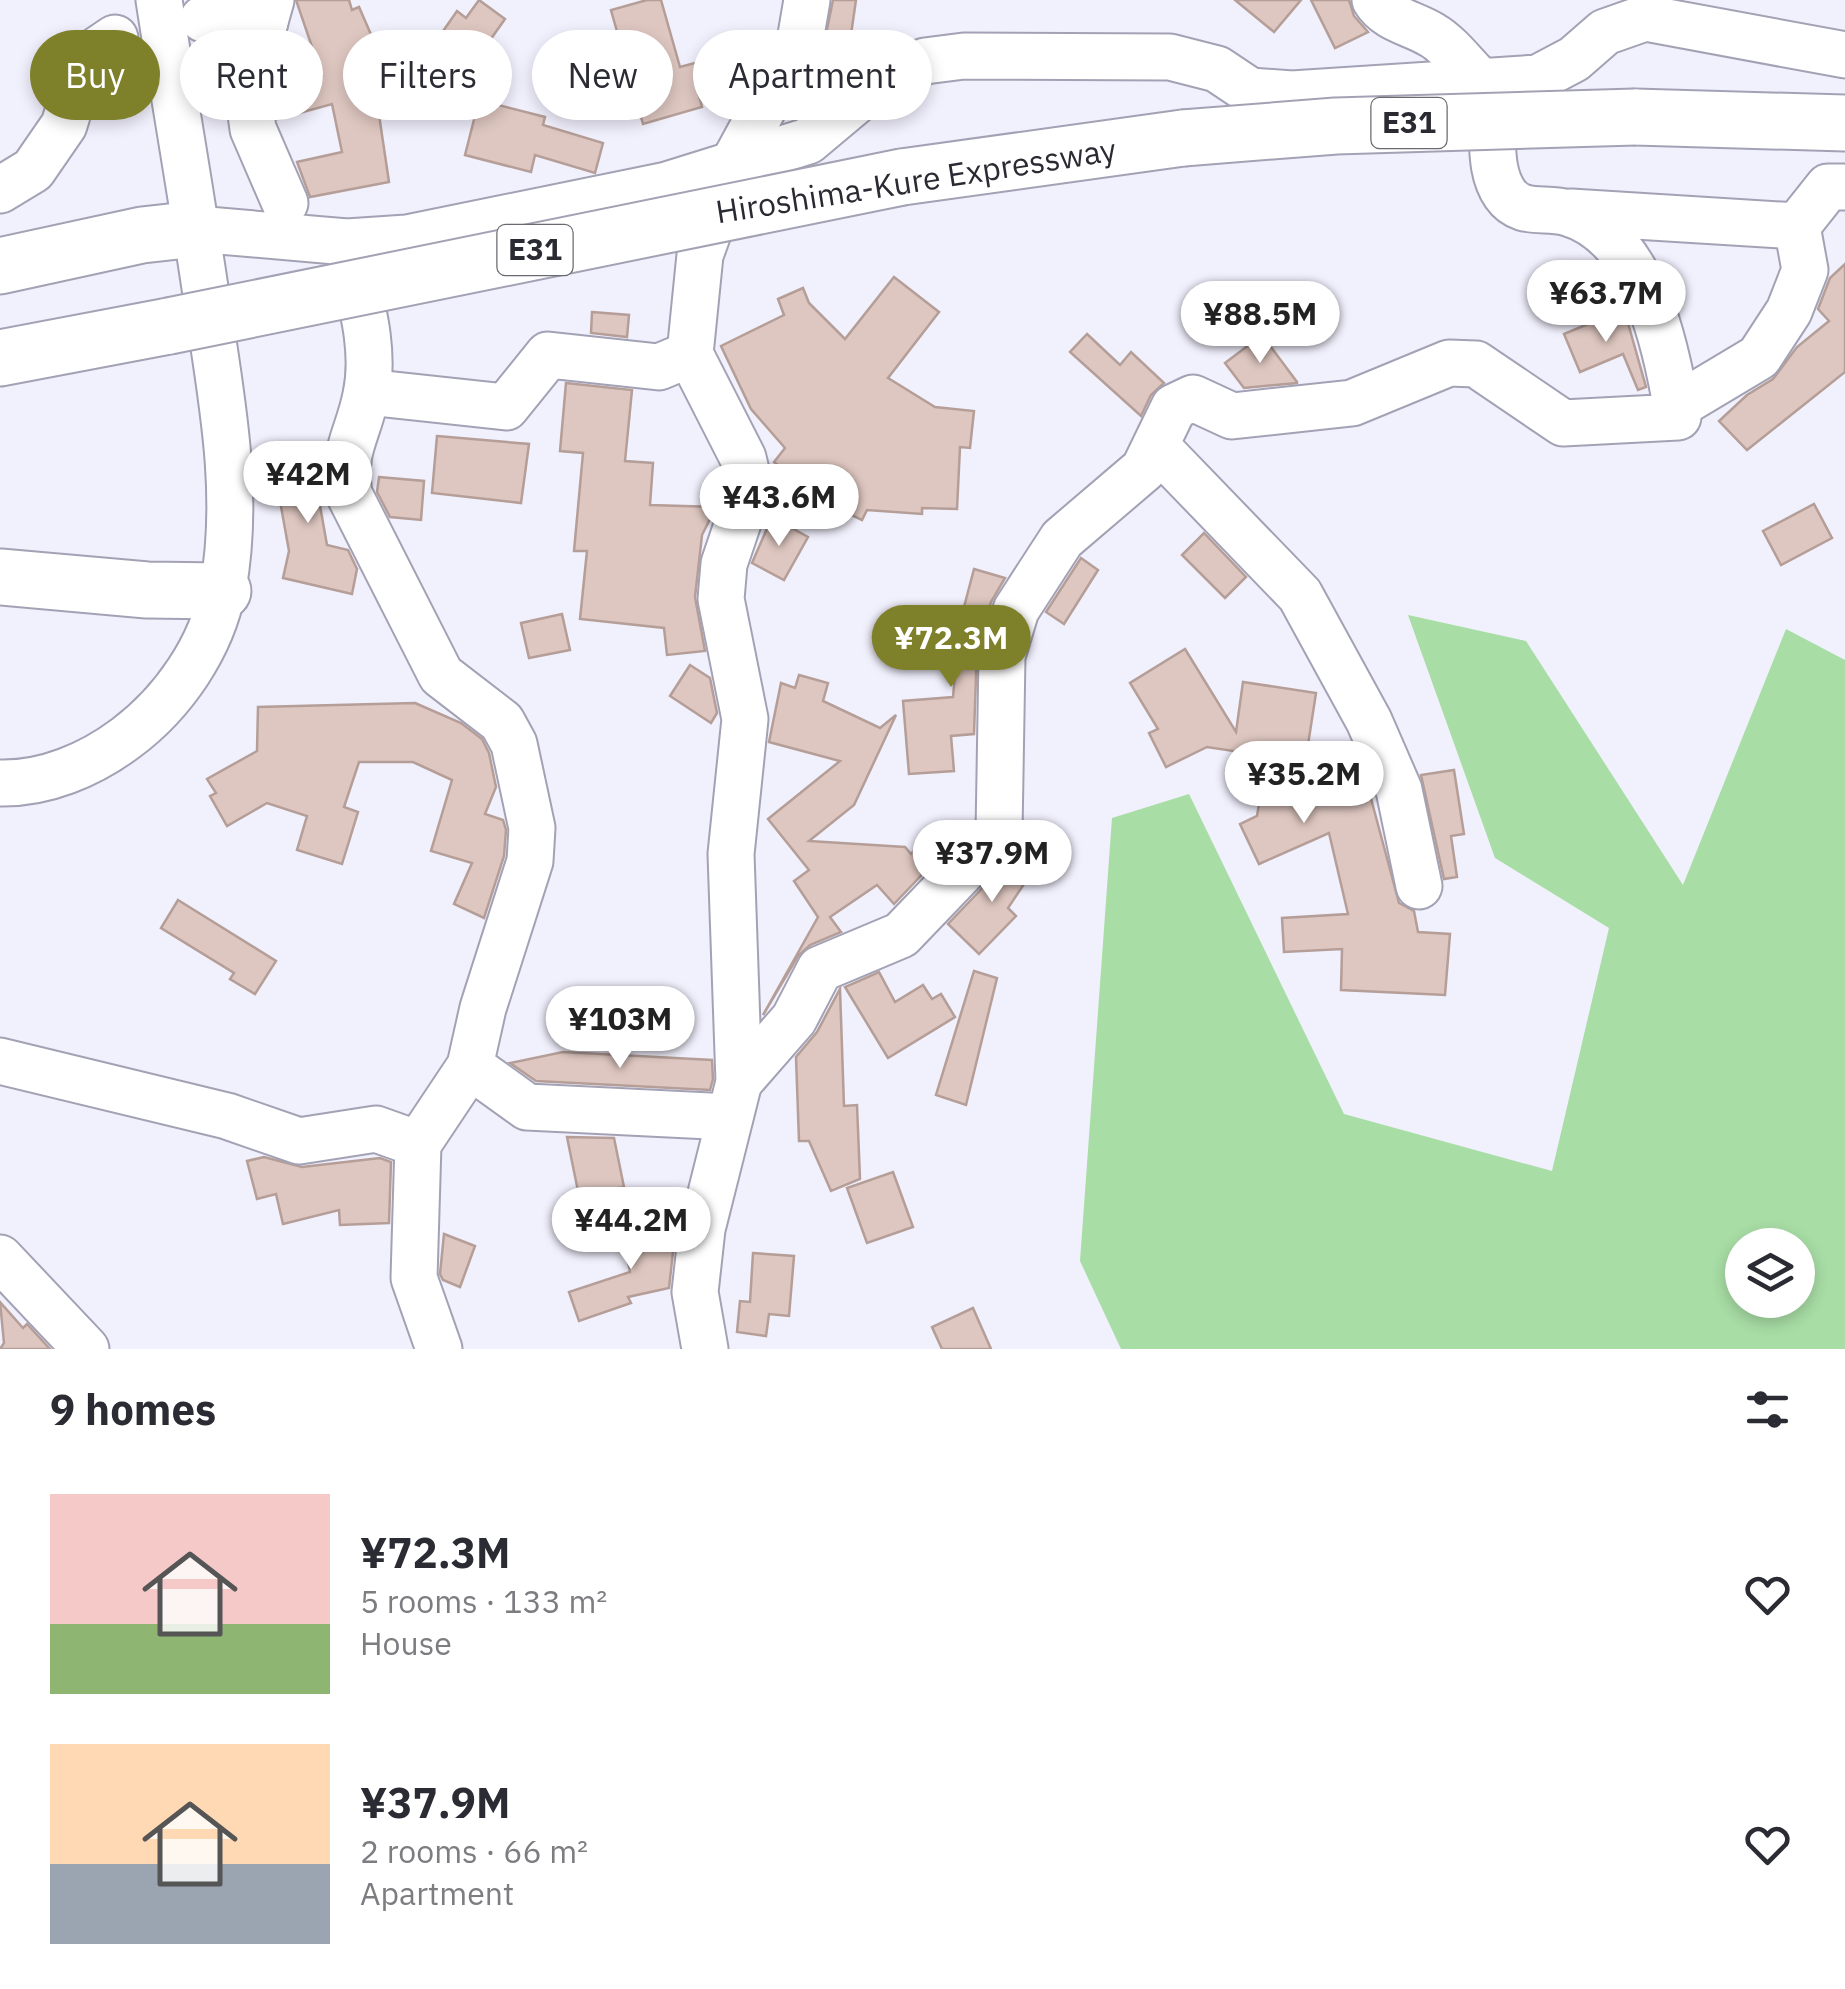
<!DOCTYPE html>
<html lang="en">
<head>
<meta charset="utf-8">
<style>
	:root { --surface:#fff; --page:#f2f2f3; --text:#2b2b33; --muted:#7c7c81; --accent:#7f812a }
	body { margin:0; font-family:"IBM Plex Sans",sans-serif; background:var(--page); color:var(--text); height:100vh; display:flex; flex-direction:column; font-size:38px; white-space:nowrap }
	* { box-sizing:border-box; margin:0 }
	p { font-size:32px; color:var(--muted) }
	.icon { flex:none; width:55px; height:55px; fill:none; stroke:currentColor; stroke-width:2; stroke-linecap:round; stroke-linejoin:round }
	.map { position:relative; height:1349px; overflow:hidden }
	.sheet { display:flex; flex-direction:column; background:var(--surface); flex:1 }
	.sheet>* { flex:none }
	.top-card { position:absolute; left:30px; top:30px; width:1000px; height:90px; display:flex; gap:20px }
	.buttons { position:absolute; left:1725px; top:1228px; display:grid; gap:20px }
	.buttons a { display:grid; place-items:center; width:90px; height:90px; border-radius:50%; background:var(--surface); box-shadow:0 5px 15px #0003; font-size:50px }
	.price { position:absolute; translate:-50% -85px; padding:0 22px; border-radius:35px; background:#fff; color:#222; font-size:32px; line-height:65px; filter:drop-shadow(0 2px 5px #0008) }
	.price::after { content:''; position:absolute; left:50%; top:60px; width:30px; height:22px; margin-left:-15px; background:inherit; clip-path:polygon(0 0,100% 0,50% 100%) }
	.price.on { background:var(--accent); color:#fff }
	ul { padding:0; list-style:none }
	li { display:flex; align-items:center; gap:30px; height:250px; padding:0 50px }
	li span { display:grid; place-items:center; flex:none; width:280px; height:200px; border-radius:0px; color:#555 }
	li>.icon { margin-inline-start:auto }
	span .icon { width:120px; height:120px; fill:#fffc; stroke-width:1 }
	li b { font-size:42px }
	h2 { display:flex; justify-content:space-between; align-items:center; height:120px; padding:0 50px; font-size:42px }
	.chip { padding:0 35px; border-radius:45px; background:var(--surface); box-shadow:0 5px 15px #0003; font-size:35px; line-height:90px }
	.chip.on { background:var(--accent); color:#fff }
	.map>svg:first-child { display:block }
	.green { fill:#a8dda5; fill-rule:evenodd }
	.building { fill:#dfc7c1; stroke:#b49e97; stroke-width:2.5 }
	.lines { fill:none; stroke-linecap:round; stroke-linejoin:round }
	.minor-casing { stroke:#a3a2b5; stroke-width:49 }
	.highway-casing { stroke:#a3a2b5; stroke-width:59 }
	.minor { stroke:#fff; stroke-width:45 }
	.highway { stroke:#fff; stroke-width:55 }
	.highway-bridge-casing { stroke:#a3a2b5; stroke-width:59; stroke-linecap:butt }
	.highway-bridge { stroke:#fff; stroke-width:55 }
	.labels { text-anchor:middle; stroke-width:10; stroke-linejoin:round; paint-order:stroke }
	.shield { fill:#fff; stroke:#6a6a70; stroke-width:2.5 }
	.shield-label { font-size:30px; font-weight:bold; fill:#2a2a32 }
	.street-label { font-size:32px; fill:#2a2a32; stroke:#fff }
</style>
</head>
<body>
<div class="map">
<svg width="1845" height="1349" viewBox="0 0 1845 1349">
	<rect width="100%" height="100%" fill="#f1f0fd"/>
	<path class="green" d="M 1408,615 L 1526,641 L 1683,885 L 1786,629 L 1845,660 L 1845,1349 L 1121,1349 L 1080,1261 L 1112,818 L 1189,794 L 1344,1114 L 1552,1171 L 1609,928 L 1495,858 ZM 1742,1245 L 1798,1245 L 1798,1300 L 1742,1300 Z"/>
	<g class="building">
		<polygon points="296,0 349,0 352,10 359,7 386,69 422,56 434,88 378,108 389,182 310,197 297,162 342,152 332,104 278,119 274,89 322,76"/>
		<polygon points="479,0 505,19 476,60 441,34 457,11 466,18"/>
		<polygon points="647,0 661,0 680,67 721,56 729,83 698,92 702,107 643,124 611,10"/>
		<polygon points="833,0 856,0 847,62 821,58"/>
		<polygon points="1235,0 1301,0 1274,32"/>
		<polygon points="1311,0 1349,0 1354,16 1368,32 1335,48"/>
		<polygon points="479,100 545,117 543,125 603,143 595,173 535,155 531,172 465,155"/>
		<polygon points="1845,264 1845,372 1747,450 1719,421 1747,395 1773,379 1797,347 1829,321 1818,309 1830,278"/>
		<polygon points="894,277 939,312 888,378 935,407 974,411 970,448 960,447 957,509 922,508 922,514 867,510 862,520 818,499 774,462 785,448 751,409 721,346 784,315 778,299 803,288 809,303 845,339"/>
		<polygon points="1624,309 1646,387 1638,390 1623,354 1580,372 1564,334"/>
		<polygon points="592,312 629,315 627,337 591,333"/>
		<polygon points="1087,334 1120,365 1131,352 1164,383 1151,395 1141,416 1070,352"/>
		<polygon points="1262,335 1297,382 1297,383 1244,388 1225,363"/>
		<polygon points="566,383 632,390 625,461 653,463 650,505 716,507 702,535 695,597 705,651 667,655 664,628 580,619 587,551 574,551 583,453 560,451"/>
		<polygon points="437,436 529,444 521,503 432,493"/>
		<polygon points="309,444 327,545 348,550 357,569 352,594 283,578 289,551 271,451"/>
		<polygon points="379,477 424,481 421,520 390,517 377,492"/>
		<polygon points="1814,504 1832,538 1781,565 1763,531"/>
		<polygon points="772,517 808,537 784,580 752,563"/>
		<polygon points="1204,533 1246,577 1225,598 1182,555"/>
		<polygon points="1081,558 1098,570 1064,624 1046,612"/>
		<polygon points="974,569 1005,578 991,602 977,648 974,734 951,736 954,771 909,774 903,701 953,697 959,626"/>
		<polygon points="562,614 570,650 529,658 521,623"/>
		<polygon points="1185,649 1236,732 1243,682 1316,693 1299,803 1366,780 1399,903 1414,911 1418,932 1450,934 1445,995 1341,990 1342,949 1284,952 1282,918 1348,914 1329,833 1259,864 1240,824 1257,816 1267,756 1207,747 1166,767 1149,733 1158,729 1130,683"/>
		<polygon points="690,665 710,678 717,713 711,723 670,696"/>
		<polygon points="799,675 828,683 823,701 880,728 896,715 854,805 809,841 905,847 911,854 920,845 935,861 894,904 877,885 830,917 841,932 810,945 798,956 763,1015 818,917 794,881 809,870 768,819 840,761 769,742 781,683 795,688"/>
		<polygon points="415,703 461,723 482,739 489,753 496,787 485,814 503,820 506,830 504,856 484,918 454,904 472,863 431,851 452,780 413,762 359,762 344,807 358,812 342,864 297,850 307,816 267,803 227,826 210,796 216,793 207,779 257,751 258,707"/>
		<polygon points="1454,770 1464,834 1451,836 1457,877 1444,879 1421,775"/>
		<polygon points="1016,853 1036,866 1008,908 1016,916 979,954 948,924"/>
		<polygon points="178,900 276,961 255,994 230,979 234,973 161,928"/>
		<polygon points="974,971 997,978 966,1105 936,1095"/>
		<polygon points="879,972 895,1002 923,985 932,999 941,994 955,1017 888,1058 845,987"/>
		<polygon points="840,989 844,1106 857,1105 860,1179 831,1191 809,1141 799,1141 796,1057 817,1032"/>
		<polygon points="563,1052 712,1060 713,1079 710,1090 536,1081 510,1063"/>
		<polygon points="567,1137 614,1138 624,1187 579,1196"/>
		<polygon points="264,1157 302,1167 380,1158 391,1162 389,1223 340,1225 339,1210 283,1224 276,1194 257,1199 247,1161"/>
		<polygon points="893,1172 913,1227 867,1243 847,1188"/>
		<polygon points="667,1220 673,1252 669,1288 628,1297 631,1303 579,1321 569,1292 630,1272 621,1230"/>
		<polygon points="444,1234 475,1246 460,1287 443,1280 440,1274"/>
		<polygon points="753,1253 794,1256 789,1316 769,1314 766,1336 737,1332 740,1301 750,1302"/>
		<polygon points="0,1302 23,1328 27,1324 50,1349 0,1349 4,1343"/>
		<polygon points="973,1308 991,1349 942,1349 932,1327"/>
	</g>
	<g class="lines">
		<g class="minor-casing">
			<g id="minor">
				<polyline points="271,0 247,85 253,129 285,203"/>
				<polyline points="203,19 265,22"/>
				<polyline points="0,190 33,170 64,125 84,59 115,38"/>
				<polyline points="1571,212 1797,226 1828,187 1845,187"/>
				<polyline points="196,229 347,242 407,238 667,185 808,141 876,84 925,61 964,56 1170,57 1217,69 1250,91 1292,94 1538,78 1574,59 1605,32 1645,18 1845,55"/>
				<path d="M 350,254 C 360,299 376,348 366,395 C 358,436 342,449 349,494 L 441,675 L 502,722 L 514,744 L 532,828 L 530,861 L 483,1008 L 470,1066 L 418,1144 L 414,1278 L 439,1349"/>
				<polyline points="367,392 506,407 548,355 659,367 690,354"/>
				<polyline points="1677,406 1759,357 1789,311 1805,270 1797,226"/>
				<polyline points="1156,446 1300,595 1369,721 1399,790 1419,886"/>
				<path d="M 0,783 C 45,784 90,765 126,738 C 173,703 212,647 223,588 C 240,495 222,401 208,308 C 193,205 175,103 159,0"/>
				<polyline points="0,1061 227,1116 299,1141 376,1129 418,1144"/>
				<polyline points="470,1066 527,1107 730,1117"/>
				<path d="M 739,1082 L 794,1019 L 820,969 L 901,935 L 999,833 L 1002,656 L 1016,610 L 1062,539 L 1144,469 L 1174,407 L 1193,398 L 1232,416 L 1352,403 L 1449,363 L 1476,364 L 1563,423 L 1678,417 C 1667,349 1645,236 1568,213 C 1545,206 1521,217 1505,194 C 1481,159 1504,109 1476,77 C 1463,64 1448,44 1432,35 C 1413,23 1387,20 1375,0"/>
				<polyline points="0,1258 86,1349"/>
				<polyline points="705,1349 695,1292 702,1229 739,1082 731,854 745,719 721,599 724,564 750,487 743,458 690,354 700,255 733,164 800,41 807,0"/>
			</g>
		</g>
		<g class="highway-casing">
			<g id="highway">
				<polyline points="1635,117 1845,123"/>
				<polyline points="902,177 1183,138"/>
				<polyline points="0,266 142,235 196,229"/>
				<polyline points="0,358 169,326"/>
				<polyline points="0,577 147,590 223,591"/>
			</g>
		</g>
		<use href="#minor" class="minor"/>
		<use href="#highway" class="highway"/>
		<g class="highway-bridge-casing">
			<g id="highway-bridge">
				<polyline points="1183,138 1336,126 1635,117"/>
				<polyline points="169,326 902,177"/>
			</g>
		</g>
		<use href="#highway-bridge" class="highway-bridge"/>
	</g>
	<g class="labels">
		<g class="shield">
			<rect x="1371.5" y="98" width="75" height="50" rx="8"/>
			<rect x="497.5" y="225" width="75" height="50" rx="8"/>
		</g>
		<g class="shield-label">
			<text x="1409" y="133">E31</text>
			<text x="535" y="260">E31</text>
		</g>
		<g class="street-label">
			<text transform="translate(916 181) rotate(-9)" y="11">Hiroshima-Kure Expressway</text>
		</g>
	</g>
</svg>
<div class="buttons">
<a><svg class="icon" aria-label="layers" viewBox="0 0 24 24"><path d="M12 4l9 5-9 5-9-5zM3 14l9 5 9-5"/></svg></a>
</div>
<b class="price" style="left:1606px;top:345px">¥63.7M</b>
<b class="price" style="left:1260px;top:366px">¥88.5M</b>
<b class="price" style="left:308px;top:526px">¥42M</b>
<b class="price" style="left:779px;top:549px">¥43.6M</b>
<b class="price on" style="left:951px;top:690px">¥72.3M</b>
<b class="price" style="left:1304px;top:826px">¥35.2M</b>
<b class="price" style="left:992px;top:905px">¥37.9M</b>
<b class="price" style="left:620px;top:1071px">¥103M</b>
<b class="price" style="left:631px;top:1272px">¥44.2M</b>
<div class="top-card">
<a class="chip on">Buy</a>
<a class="chip">Rent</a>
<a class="chip">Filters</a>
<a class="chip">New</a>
<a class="chip">Apartment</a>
</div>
</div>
<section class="sheet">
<h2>9 homes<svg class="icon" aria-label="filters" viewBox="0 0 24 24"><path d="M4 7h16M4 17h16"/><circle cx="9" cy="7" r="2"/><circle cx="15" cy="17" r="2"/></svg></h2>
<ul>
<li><span style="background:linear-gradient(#f6c9c9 65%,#8fb573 0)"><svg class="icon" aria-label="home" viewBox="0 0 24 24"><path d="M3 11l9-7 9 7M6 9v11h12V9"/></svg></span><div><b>¥72.3M</b><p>5 rooms · 133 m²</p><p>House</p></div><svg class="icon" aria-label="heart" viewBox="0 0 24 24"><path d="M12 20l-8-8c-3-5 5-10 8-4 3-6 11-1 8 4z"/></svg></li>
<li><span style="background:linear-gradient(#ffd9b3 60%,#9aa5b1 0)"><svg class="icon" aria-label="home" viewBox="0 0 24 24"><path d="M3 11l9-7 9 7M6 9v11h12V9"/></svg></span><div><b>¥37.9M</b><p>2 rooms · 66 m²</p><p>Apartment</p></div><svg class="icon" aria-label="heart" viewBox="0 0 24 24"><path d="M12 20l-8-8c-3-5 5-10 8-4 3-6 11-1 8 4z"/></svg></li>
</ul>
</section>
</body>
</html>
